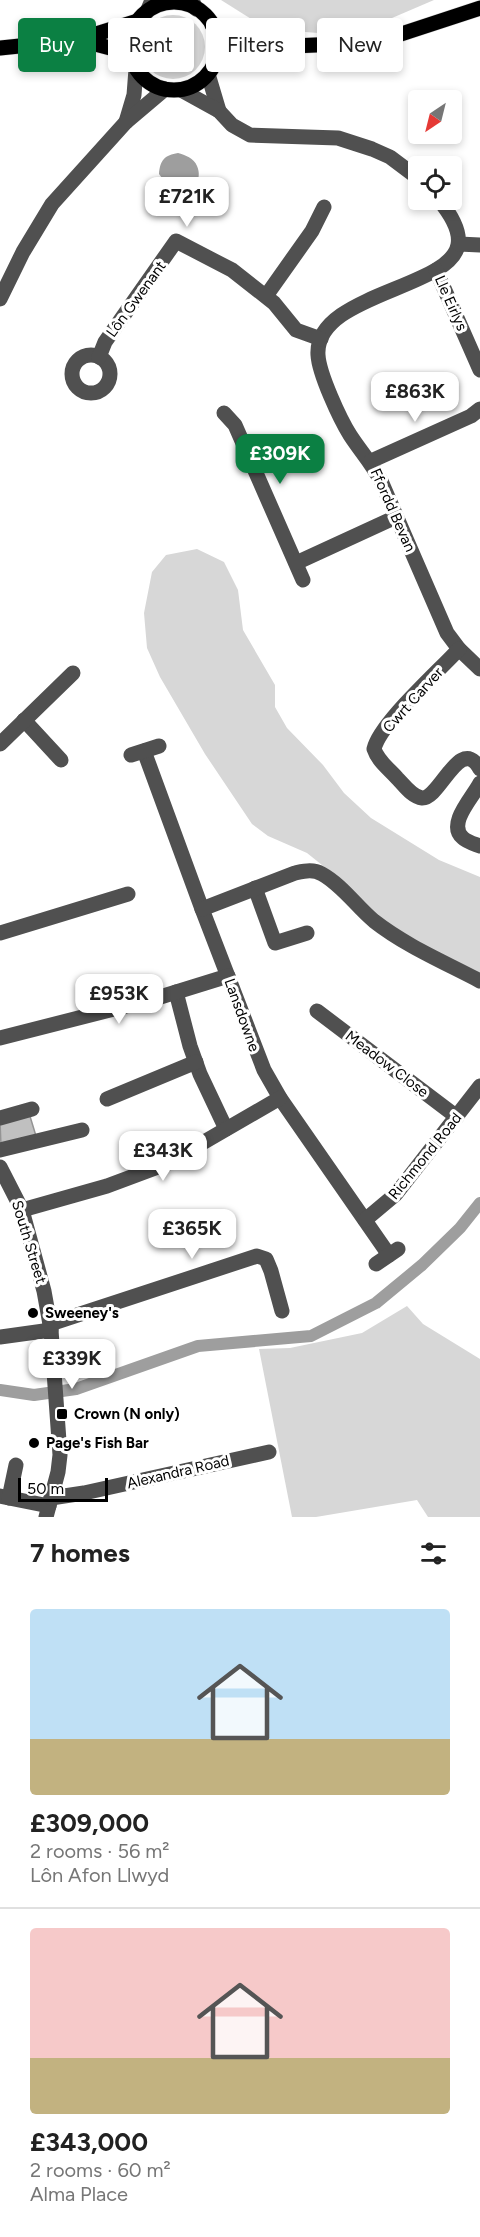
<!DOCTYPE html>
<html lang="en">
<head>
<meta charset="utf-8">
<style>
	:root { --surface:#fff; --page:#f6f6f6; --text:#222; --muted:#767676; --line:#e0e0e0; --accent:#0b8043 }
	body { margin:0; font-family:Figtree,sans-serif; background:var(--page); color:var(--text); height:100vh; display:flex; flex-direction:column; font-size:22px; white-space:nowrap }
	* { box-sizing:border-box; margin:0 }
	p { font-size:20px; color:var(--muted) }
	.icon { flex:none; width:33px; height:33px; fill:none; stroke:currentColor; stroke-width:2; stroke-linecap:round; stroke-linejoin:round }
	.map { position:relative; height:1517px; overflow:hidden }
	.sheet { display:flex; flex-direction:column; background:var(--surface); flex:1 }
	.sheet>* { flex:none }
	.hud { position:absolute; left:18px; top:18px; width:444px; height:54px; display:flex; gap:12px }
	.needle { width:39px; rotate:215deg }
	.controls { position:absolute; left:408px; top:90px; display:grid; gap:12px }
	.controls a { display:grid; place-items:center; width:54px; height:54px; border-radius:6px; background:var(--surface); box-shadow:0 3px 9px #0003; font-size:30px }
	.scale { position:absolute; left:18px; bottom:15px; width:90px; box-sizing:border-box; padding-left:6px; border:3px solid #000; border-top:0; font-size:16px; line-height:21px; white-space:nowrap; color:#000; -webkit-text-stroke:4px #fff; paint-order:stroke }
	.price { position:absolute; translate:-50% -51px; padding:0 14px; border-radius:12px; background:#fff; color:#222; font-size:20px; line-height:39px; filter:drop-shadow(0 2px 3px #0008) }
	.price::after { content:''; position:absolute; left:50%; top:36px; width:18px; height:14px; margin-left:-9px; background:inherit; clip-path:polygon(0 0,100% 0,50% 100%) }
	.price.active { background:var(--accent); color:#fff }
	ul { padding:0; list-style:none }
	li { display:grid; align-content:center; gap:12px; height:318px; padding:0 30px }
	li+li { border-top:2px solid var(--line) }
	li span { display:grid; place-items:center; height:186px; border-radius:6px; color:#555 }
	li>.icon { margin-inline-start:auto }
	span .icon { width:108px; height:108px; fill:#fffc; stroke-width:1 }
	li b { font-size:26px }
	h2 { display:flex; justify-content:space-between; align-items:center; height:72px; padding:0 30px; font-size:26px }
	.tag { padding:0 21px; border-radius:6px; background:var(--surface); box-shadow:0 3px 9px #0003; font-size:21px; line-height:54px }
	.tag.active { background:var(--accent); color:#fff }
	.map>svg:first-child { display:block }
	.green { fill:#d7d7d7 }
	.water { fill:#9e9e9e }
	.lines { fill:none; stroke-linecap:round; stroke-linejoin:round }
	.canal { stroke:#9e9e9e; stroke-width:12 }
	.building { fill:#c0c0c0; stroke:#949494; stroke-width:1.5 }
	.major-casing { stroke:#dbdbdb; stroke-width:16 }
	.minor { stroke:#505050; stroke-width:15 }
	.major { stroke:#000; stroke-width:15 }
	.poi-dot { fill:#000; stroke:#fff; stroke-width:2 }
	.labels { text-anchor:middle; stroke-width:6; stroke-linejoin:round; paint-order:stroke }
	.street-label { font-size:15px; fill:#000; stroke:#fff }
	.poi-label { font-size:15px; font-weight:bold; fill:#000; stroke:#fff; text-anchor:start }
</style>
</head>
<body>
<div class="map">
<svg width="480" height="1517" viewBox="0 0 480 1517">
	<rect width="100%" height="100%" fill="#fff"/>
	<g class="green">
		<polygon points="221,0 434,0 378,24 331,34 267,29"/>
		<circle cx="173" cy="47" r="32"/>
		<polygon points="197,549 224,562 238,590 243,630 275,685 275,707 287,728 323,765 344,793 371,818 439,860 480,877 480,976 404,937 373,913 332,873 307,853 268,836 252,824 205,754 160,677 147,648 144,613 152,572 166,555"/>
		<polygon points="407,1306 423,1324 480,1359 480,1517 428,1517 417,1500 316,1517 292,1517 259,1349 290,1348 362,1333"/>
	</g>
	<path class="water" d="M 178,153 C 185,155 194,158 197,166 C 203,179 193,193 181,196 L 171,190 L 159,174 C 160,160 165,155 178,153 Z"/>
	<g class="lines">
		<polyline class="canal" points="0,1390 34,1395 76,1389 198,1346 311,1336 376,1303 422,1265 460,1228 480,1203"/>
	</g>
	<polygon class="building" points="29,1113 36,1136 1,1146 0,1121"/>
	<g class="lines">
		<g class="major-casing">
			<g id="major">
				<circle cx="174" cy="46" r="44"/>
				<polyline points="212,25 239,33 269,47"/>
				<polyline points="80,40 118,50 132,60"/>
				<polyline points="0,48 77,40 138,21"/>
				<polyline points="215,62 269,47 362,43 392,37 480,8"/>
			</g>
		</g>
		<g class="minor">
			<polyline points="192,0 196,9"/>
			<polyline points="147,12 152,0"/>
			<polyline points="208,74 219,111"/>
			<polyline points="181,90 219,111 232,125 250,135 338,138 372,149 390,157 418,178"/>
			<polyline points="126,122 134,95 136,69"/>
			<path d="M 439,200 C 448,211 461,229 458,245 C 450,289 314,294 318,355 C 319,374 340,419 350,435 C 361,452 371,462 381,481 L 447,633 L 459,649 L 480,669"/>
			<polyline points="459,244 480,245"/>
			<polyline points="436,270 480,370"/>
			<polyline points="266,296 312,231 324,207"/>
			<polyline points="0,299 23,252 52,204 126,122 165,89"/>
			<circle cx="91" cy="374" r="19"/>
			<polyline points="99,357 105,342 176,241 232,270 274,303 296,330 321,339"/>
			<polyline points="224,413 235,425 303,580"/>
			<polyline points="371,461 471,416 480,409"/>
			<polyline points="296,563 396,517"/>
			<path d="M 459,649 C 439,671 380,723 374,749 C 378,761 389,769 397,778 C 404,785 412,797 422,798 C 440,799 460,734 480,769"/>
			<polyline points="24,720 61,760"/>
			<polyline points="0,744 73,673"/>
			<polyline points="144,751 202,909 264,1070 280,1098 389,1255"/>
			<polyline points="131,755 159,746"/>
			<path d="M 480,783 C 474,796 446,824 463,838 C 467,842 475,844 480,846"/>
			<polyline points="255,888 275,943 307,933"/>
			<path d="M 202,909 L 295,873 C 305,871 313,869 322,874 C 342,885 357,907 374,921 C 406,946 444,962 480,981"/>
			<polyline points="0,933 128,894"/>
			<polyline points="176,992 190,1046 200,1074 226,1129"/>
			<polyline points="317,1011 457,1117"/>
			<polyline points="0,1038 157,998 228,976"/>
			<polyline points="107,1099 196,1062"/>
			<polyline points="0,1118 32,1109"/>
			<polyline points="0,1150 82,1130"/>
			<polyline points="0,1167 22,1210 44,1291 51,1330 60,1455 58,1472 46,1517"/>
			<polyline points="22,1210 107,1186 166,1164 280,1098"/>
			<polyline points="365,1220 396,1194 480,1086"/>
			<polyline points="376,1264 398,1249"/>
			<polyline points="50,1324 257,1256 266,1259 271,1271 282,1311"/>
			<polyline points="0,1337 51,1330"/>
			<polyline points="0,1496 49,1506"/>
			<polyline points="9,1498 16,1465"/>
			<polyline points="51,1498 84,1493 269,1452"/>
		</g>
		<use href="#major" class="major"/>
	</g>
	<g class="poi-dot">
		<circle cx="33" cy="1313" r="6"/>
		<rect x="56" y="1408" width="12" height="12" rx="3"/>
		<circle cx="34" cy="1443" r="6"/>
	</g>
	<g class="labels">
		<g class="street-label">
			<text transform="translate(136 299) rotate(-54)" y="5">Lôn Gwenant</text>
			<text transform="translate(451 303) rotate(66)" y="5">Lle Eirlys</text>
			<text transform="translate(393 510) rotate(66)" y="5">Ffordd Bevan</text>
			<text transform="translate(413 700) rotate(-48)" y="5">Cwrt Carver</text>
			<text transform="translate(242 1015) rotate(70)" y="5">Lansdowne</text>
			<text transform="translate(387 1064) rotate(37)" y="5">Meadow Close</text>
			<text transform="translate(425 1156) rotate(-51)" y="5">Richmond Road</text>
			<text transform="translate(29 1242) rotate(73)" y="5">South Street</text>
			<text transform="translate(178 1472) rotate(-13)" y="5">Alexandra Road</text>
		</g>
		<g class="poi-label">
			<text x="45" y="1318">Sweeney's</text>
			<text x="74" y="1419">Crown (N only)</text>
			<text x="46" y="1448">Page's Fish Bar</text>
		</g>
	</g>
</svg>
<div class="controls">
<a><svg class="needle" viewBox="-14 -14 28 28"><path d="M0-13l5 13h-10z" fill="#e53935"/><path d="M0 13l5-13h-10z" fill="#767676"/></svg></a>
<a><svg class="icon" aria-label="locate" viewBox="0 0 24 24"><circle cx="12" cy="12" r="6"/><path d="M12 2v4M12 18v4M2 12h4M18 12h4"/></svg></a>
</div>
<div class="scale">50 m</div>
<b class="price" style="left:187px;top:228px">£721K</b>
<b class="price" style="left:415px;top:423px">£863K</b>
<b class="price active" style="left:280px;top:485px">£309K</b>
<b class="price" style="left:119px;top:1025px">£953K</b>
<b class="price" style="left:163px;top:1182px">£343K</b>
<b class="price" style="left:192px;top:1260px">£365K</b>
<b class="price" style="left:72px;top:1390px">£339K</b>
<div class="hud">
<a class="tag active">Buy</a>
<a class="tag">Rent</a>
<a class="tag">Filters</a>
<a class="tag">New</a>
</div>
</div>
<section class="sheet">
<h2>7 homes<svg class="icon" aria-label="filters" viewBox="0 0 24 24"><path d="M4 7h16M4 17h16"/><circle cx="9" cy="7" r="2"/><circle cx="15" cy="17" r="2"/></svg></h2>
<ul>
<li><span style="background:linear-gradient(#bfe0f5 70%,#c2b280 0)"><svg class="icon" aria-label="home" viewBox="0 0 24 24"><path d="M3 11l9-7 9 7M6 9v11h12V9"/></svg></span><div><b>£309,000</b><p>2 rooms · 56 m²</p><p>Lôn Afon Llwyd</p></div></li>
<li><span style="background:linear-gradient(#f6c9c9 70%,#c2b280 0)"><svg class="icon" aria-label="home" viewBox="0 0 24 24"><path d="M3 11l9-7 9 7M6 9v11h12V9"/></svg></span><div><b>£343,000</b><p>2 rooms · 60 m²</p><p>Alma Place</p></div></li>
</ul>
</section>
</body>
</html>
